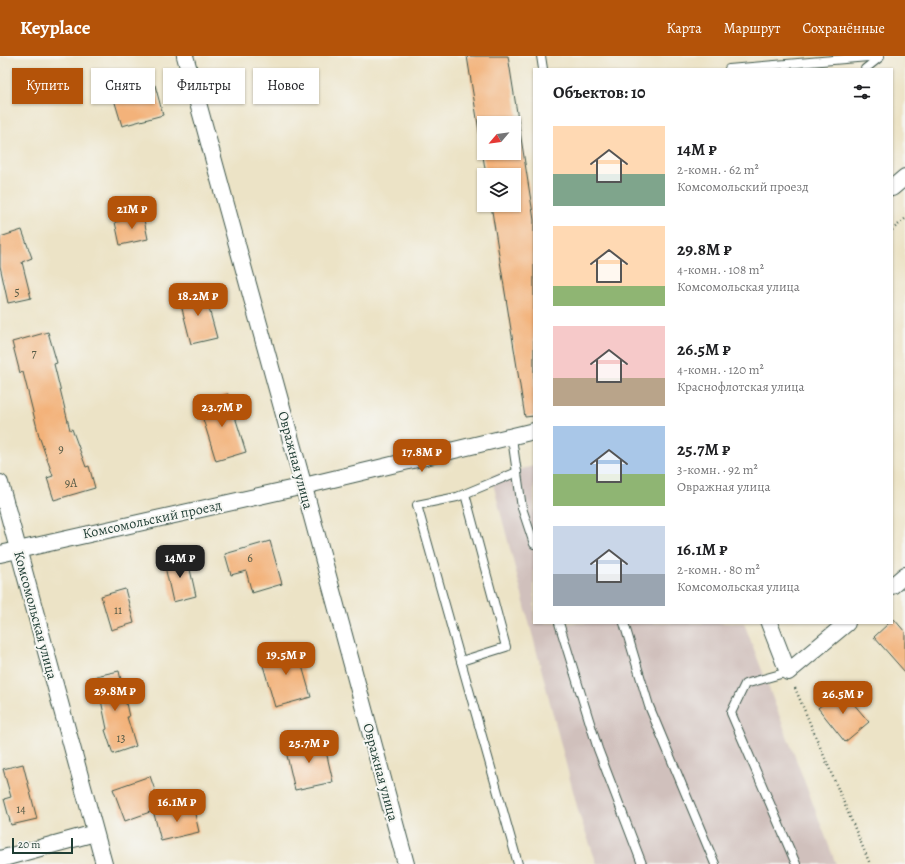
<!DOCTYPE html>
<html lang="ru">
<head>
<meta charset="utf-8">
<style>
	:root { --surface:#fff; --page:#f6f6f6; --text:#202124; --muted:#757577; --accent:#b45309 }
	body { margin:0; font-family:Alegreya,serif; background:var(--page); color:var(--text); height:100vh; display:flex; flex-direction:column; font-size:15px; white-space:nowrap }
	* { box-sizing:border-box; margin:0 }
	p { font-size:13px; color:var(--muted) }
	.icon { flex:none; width:22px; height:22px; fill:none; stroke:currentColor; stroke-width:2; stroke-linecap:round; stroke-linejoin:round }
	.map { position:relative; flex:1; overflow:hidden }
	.drawer { position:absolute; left:533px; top:12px; width:360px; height:556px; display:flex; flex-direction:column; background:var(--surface); border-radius:0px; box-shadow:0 1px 3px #0004 }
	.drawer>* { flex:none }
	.top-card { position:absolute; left:12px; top:12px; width:380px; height:36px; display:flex; gap:8px }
	.needle { width:26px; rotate:241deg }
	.fabs { position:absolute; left:477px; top:60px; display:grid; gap:8px }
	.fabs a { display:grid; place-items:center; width:44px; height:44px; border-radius:0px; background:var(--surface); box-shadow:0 1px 3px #0004; font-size:20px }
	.scale { position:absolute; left:12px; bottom:10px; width:61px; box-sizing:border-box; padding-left:4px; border:2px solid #1f3d34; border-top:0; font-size:11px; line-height:14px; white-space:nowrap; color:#1f3d34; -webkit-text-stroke:3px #f6f6f2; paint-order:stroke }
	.price { position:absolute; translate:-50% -34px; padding:0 9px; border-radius:8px; background:var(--accent); color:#fff; font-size:13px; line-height:26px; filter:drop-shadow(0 1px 2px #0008) }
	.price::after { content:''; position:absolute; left:50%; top:24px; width:12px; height:9px; margin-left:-6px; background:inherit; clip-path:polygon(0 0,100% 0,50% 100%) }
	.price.selected { background:#222; color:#fff }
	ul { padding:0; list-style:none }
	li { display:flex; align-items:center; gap:12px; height:100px; padding:0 20px }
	li span { display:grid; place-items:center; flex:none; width:112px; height:80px; border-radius:0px; color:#555 }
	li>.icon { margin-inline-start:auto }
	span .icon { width:48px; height:48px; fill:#fffc; stroke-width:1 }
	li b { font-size:17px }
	h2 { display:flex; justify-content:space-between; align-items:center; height:48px; padding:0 20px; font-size:17px }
	.tag { padding:0 14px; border-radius:0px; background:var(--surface); box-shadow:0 1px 3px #0004; font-size:14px; line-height:36px }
	.tag.selected { background:var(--accent); color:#fff }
	header { display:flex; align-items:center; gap:24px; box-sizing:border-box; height:56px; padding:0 20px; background:var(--accent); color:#fff }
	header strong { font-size:19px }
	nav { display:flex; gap:22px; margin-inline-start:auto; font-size:14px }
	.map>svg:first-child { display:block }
	.industrial { fill:#d0c0bc }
	.building { fill:#f3b27a; fill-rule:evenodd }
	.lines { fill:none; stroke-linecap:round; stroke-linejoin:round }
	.service-casing { stroke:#3e564a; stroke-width:10 }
	.minor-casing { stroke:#3e564a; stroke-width:18 }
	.path { stroke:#3e564a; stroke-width:2.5; stroke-dasharray:1 3; stroke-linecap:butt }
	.service { stroke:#fff; stroke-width:8 }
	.minor { stroke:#fff; stroke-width:16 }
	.labels { text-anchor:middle; stroke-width:4; stroke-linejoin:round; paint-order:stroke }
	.number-label { font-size:12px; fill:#545a46 }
	.street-label { font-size:14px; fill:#1f3d34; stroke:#f6f6f2 }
</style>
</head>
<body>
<header>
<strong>Keyplace</strong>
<nav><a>Карта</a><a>Маршрут</a><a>Сохранённые</a></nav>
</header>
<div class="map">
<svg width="905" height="808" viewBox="0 0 905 808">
	<rect width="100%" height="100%" fill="#f6f6f2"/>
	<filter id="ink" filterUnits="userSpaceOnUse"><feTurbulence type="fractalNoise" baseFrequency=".025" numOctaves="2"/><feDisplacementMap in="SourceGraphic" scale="8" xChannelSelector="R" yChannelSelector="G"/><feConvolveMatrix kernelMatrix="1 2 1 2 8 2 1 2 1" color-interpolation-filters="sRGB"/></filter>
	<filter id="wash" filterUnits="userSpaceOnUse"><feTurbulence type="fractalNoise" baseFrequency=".012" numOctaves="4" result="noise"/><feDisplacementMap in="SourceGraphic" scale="16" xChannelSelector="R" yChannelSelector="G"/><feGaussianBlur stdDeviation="0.9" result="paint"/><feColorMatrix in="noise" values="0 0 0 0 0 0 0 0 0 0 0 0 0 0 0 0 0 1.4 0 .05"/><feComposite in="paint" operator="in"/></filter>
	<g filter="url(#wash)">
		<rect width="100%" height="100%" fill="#ece3c6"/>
		<polygon class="industrial" points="534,410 534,567 744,567 836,808 597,808 579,758 491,420"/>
		<g id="blocks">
			<g class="building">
				<path d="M 467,0 L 508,0 L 534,164 L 534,360 L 525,361 L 491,149 L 514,149 L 514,119 L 486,119 ZM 484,67 L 514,67 L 514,97 L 484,97 Z"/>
				<polygon points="155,29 163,59 122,70 113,40"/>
				<polygon points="143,159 148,183 120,189 115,166"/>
				<polygon points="22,174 32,202 22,206 31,242 8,247 0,210 0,181"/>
				<polygon points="204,234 217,282 191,288 179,241"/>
				<polygon points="48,276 57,307 54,308 70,374 72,373 86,411 89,410 95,432 54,444 47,422 53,420 39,380 23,316 20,317 12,286"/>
				<polygon points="228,338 246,396 216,405 198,347"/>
				<polygon points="270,485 282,528 252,537 246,515 231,519 225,498"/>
				<polygon points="187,500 196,540 173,546 164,506"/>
				<polygon points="125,533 134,567 111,574 101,540"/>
				<polygon points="894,563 905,576 905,616 874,581 889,567 892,567"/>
				<polygon points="296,589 311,641 275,651 260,599"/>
				<polygon points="119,615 129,661 127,661 136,690 113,698 105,674 107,673 96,620"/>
				<polygon points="841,633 869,666 845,686 818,652"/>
				<polygon points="323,682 333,726 295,734 285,691"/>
				<polygon points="23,708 37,763 11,769 4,743 11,741 3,713"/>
				<polygon points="150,720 161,752 125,765 113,733"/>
				<polygon points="193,749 199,776 161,785 154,758"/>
			</g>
		</g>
	</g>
	<g filter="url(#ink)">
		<use href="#blocks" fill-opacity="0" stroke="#3e564a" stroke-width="1"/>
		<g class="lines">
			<g class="service-casing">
				<g id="service">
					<polyline points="541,0 543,13"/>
					<polyline points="729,13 880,0"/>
					<polyline points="865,13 880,1"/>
					<polyline points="512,382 522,452 534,488"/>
					<polyline points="517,416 457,441 417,449 518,808"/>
					<polyline points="559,567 598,693 642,808"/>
					<polyline points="624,567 649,650 715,808"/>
					<polyline points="461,605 506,591 465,438"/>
					<polyline points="788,616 745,628 731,657 796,808"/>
				</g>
			</g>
			<g class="minor-casing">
				<g id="minor">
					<polyline points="185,0 302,424 406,808"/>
					<polyline points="892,132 905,121"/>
					<polyline points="0,427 104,808"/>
					<polyline points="0,498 304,430 534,375"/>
					<polyline points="892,530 905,519"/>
					<polyline points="769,567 788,616 847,567"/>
					<polyline points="0,803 95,777"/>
				</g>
			</g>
			<g class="path">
				<polyline points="892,174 905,163"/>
				<polyline points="795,632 870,808"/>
			</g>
			<use href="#service" class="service"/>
			<use href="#minor" class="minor"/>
		</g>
	</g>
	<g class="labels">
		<g class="number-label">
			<text x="17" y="240">5</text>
			<text x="34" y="301">7</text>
			<text x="61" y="397">9</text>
			<text x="71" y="431">9А</text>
			<text x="250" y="506">6</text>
			<text x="118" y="558">11</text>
			<text x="121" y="686">13</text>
			<text x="21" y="757">14</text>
		</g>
		<g class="street-label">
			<text transform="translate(296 404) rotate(75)" y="5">Овражная улица</text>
			<text transform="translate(152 463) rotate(-12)" y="5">Комсомольский проезд</text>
			<text transform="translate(36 559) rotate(75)" y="5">Комсомольская улица</text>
			<text transform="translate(381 716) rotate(75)" y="5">Овражная улица</text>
		</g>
	</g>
</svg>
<div class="fabs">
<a><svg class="needle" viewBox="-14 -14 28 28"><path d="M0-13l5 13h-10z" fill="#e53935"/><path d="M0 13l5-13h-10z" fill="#757577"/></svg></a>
<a><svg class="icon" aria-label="layers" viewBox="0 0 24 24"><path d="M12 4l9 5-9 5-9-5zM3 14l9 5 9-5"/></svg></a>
</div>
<div class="scale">20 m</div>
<b class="price" style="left:132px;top:174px">21M ₽</b>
<b class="price" style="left:198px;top:261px">18.2M ₽</b>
<b class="price" style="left:222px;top:372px">23.7M ₽</b>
<b class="price" style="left:422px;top:417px">17.8M ₽</b>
<b class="price selected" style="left:180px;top:523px">14M ₽</b>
<b class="price" style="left:286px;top:620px">19.5M ₽</b>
<b class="price" style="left:115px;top:656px">29.8M ₽</b>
<b class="price" style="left:843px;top:659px">26.5M ₽</b>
<b class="price" style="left:309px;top:708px">25.7M ₽</b>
<b class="price" style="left:177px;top:767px">16.1M ₽</b>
<div class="top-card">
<a class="tag selected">Купить</a>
<a class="tag">Снять</a>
<a class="tag">Фильтры</a>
<a class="tag">Новое</a>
</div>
<section class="drawer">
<h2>Объектов: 10<svg class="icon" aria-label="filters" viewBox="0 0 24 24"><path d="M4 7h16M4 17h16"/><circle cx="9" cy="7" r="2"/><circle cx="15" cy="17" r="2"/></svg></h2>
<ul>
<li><span style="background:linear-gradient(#ffd9b3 60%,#7fa58c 0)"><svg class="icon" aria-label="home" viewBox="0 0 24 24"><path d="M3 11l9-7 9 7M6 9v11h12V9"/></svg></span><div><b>14M ₽</b><p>2-комн. · 62 m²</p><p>Комсомольский проезд</p></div></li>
<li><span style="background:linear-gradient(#ffd9b3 75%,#8fb573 0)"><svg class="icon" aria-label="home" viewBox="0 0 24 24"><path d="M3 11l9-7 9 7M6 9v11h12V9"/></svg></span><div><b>29.8M ₽</b><p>4-комн. · 108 m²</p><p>Комсомольская улица</p></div></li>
<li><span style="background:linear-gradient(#f6c9c9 65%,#b9a48a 0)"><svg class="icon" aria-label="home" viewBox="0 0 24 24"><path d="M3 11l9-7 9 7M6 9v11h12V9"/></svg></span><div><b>26.5M ₽</b><p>4-комн. · 120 m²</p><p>Краснофлотская улица</p></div></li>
<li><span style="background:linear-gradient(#a9c7e8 60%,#8fb573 0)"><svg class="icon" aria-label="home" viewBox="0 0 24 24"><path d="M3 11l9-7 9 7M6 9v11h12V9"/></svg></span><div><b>25.7M ₽</b><p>3-комн. · 92 m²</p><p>Овражная улица</p></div></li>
<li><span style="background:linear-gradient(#c9d6e8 60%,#9aa5b1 0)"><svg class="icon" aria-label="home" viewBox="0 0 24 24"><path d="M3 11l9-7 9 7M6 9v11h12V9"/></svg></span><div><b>16.1M ₽</b><p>2-комн. · 80 m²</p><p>Комсомольская улица</p></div></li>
</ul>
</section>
</div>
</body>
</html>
